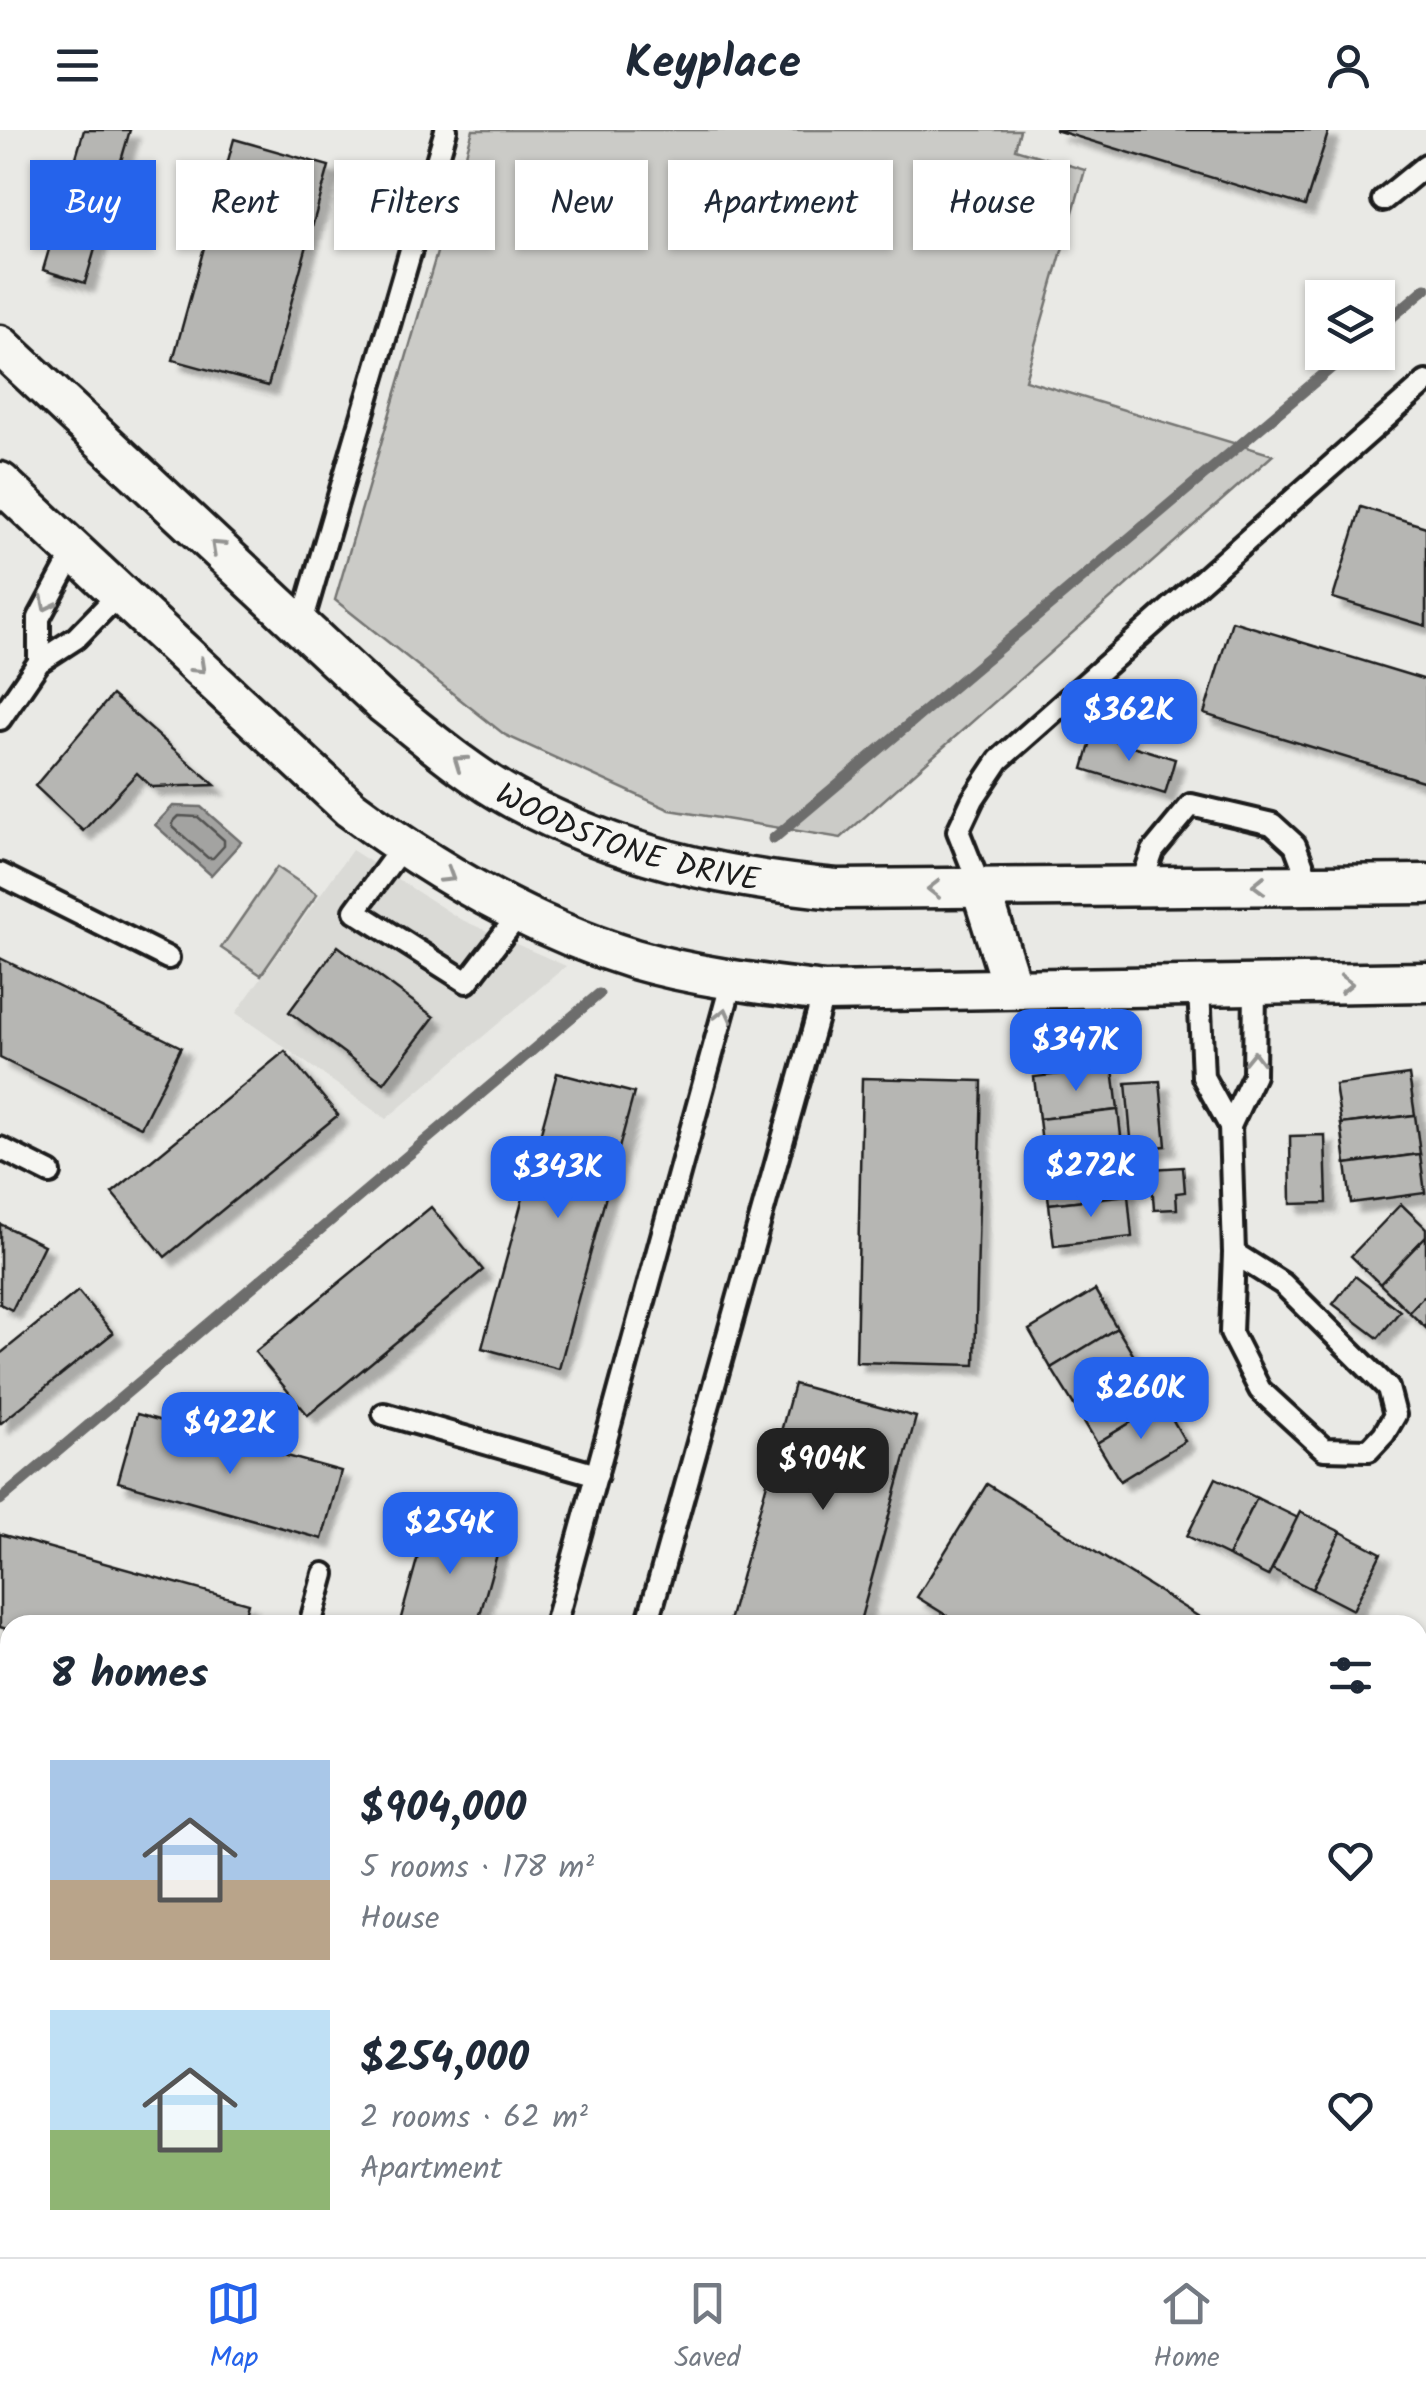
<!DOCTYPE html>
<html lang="en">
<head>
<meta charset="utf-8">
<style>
	:root { --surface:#fff; --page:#f6f6f7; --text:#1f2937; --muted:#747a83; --line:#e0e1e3; --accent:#2563eb }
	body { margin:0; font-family:Kalam,sans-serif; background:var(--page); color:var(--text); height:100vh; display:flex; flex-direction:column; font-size:38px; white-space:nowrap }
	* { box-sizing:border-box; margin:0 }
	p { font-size:32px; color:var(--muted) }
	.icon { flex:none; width:55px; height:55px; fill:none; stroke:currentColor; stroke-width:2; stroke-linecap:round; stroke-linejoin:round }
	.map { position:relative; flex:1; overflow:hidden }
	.details { position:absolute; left:0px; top:1485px; width:1428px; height:642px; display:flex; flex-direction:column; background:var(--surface); border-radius:30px 30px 0 0; box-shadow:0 2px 8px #0004 }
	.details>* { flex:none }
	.top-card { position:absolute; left:30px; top:30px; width:1368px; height:90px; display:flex; gap:20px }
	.buttons { position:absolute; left:1305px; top:150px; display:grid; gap:20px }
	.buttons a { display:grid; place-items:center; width:90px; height:90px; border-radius:0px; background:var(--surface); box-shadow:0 2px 8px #0004; font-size:50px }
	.price { position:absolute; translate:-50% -85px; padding:0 22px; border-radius:20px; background:var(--accent); color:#fff; font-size:32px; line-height:65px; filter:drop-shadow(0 2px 5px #0008) }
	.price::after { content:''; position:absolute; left:50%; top:60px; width:30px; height:22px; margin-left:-15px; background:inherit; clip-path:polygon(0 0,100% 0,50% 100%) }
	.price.selected { background:#222; color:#fff }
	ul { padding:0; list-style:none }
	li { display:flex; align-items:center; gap:30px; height:250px; padding:0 50px }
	li span { display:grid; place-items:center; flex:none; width:280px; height:200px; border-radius:0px; color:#555 }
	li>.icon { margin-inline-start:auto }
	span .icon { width:120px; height:120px; fill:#fffc; stroke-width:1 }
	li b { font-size:42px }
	h2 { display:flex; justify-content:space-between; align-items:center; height:120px; padding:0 50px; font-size:42px }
	.tag { padding:0 35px; border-radius:0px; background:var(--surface); box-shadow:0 2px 8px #0004; font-size:35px; line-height:90px }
	.tag.selected { background:var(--accent); color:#fff }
	header { display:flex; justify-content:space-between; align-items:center; height:130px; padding:0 50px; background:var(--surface); font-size:45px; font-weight:700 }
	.dock { display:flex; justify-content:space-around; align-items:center; height:140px; border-top:2px solid var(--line); background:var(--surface); font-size:28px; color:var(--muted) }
	.dock a { display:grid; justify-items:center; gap:5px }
	.dock .selected { color:var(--accent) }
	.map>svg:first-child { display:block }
	.built { fill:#dadad6 }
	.green { fill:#cbcbc7; stroke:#747472; stroke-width:2.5 }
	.water { fill:#a3a3a1; stroke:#6d6d6c; stroke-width:2.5 }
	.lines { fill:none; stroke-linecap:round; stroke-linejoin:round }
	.shore { stroke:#525251; stroke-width:2.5 }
	.stream { stroke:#6d6d6c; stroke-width:11 }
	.building { fill:#b6b6b3; stroke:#1c1c1c; stroke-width:2.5; filter:url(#shadow) }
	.service-casing { stroke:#1c1c1c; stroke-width:28 }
	.minor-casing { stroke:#1c1c1c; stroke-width:45 }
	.service { stroke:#f6f6f2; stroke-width:20 }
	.minor { stroke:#f6f6f2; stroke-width:38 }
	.oneway { stroke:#949492 }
	.labels { text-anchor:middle; stroke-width:9; stroke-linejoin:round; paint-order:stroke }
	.street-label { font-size:32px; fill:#1c1c1c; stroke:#f6f6f2 }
</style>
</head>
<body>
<header><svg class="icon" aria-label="menu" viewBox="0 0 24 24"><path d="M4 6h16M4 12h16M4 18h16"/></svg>Keyplace<svg class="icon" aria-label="person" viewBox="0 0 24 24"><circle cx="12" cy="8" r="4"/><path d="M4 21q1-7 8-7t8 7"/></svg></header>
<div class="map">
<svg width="1426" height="2127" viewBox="0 0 1426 2127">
	<defs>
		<filter id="shadow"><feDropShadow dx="9" dy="9" stdDeviation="2.5" flood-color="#0004"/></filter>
	</defs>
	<rect width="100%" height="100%" fill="#e9e9e5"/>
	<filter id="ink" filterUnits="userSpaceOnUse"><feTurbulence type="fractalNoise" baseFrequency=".01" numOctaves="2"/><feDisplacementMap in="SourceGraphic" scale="20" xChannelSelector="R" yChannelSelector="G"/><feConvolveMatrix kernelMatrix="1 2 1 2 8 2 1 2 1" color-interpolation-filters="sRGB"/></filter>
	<g filter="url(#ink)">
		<polygon class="built" points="352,720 460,789 566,836 386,989 236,883"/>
		<g class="green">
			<polygon points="473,0 1020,0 1015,19 1085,40 1025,250 1273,325 841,708 670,680 505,605 335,470"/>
			<polygon points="277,737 317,764 261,845 221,818"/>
		</g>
		<polygon class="water" points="173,676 201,677 241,712 211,745 155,695"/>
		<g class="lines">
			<polygon class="shore" points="179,686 198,687 224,710 224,716 213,728 208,728 173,697 173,692"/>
			<g class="stream">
				<polyline points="1378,199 1426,158"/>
				<polyline points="773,709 1350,222"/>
				<polyline points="0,1370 599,864"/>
			</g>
		</g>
		<g class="building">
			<polygon points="84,0 130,0 85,153 43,140"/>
			<polygon points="1055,0 1329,0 1305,76"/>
			<polygon points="234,9 329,36 268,256 173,230"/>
			<polygon points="1361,377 1426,397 1426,496 1333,468"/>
			<polygon points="1232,491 1426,550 1426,652 1204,584"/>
			<polygon points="112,565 215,655 152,657 137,643 83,701 35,656"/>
			<polygon points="1093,604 1175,629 1165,664 1083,639"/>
			<polygon points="338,816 434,887 384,953 289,882"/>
			<polygon points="0,828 181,917 141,997 0,928"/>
			<polygon points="285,921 338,985 165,1127 112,1063"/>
			<polygon points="1113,938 1118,980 1039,989 1034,947"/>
			<polygon points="557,943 634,963 559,1239 482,1218"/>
			<polygon points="1409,945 1415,985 1341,994 1335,955"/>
			<polygon points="862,948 982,951 975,1235 856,1232"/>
			<polygon points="1160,951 1166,1016 1132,1019 1126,953"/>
			<polygon points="1118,980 1123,1023 1044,1031 1039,989"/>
			<polygon points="1415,985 1420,1024 1346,1034 1341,994"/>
			<polygon points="1325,1005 1327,1073 1291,1074 1290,1006"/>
			<polygon points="1123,1023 1128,1065 1049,1074 1044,1031"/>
			<polygon points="1420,1024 1425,1063 1351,1073 1346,1034"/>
			<polygon points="1183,1037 1185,1062 1176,1063 1177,1079 1154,1080 1151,1039"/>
			<polygon points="1128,1065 1132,1107 1054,1116 1049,1074"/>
			<polygon points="1401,1074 1426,1098 1426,1106 1380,1154 1351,1126"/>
			<polygon points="431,1077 483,1140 308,1285 255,1222"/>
			<polygon points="0,1094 44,1115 12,1180 0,1174"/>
			<polygon points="1426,1106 1426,1164 1409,1182 1380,1154"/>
			<polygon points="1355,1146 1400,1181 1378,1208 1333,1174"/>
			<polygon points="1095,1160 1117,1198 1051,1238 1029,1200"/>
			<polygon points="78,1161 113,1203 0,1294 0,1224"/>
			<polygon points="1426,1164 1426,1198 1409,1182"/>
			<polygon points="1117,1198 1140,1236 1074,1275 1051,1238"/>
			<polygon points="1140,1236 1163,1273 1097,1313 1074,1275"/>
			<polygon points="794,1254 916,1287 859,1495 728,1495"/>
			<polygon points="1163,1273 1185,1311 1120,1351 1097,1313"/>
			<polygon points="137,1284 341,1341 322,1409 118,1352"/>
			<polygon points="1216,1348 1257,1368 1228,1426 1187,1406"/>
			<polygon points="987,1354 1212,1495 962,1495 917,1467"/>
			<polygon points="1257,1368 1298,1388 1268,1446 1228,1426"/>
			<polygon points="1300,1382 1341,1402 1312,1459 1272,1439"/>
			<polygon points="428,1390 501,1410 477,1495 399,1495"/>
			<polygon points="1341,1402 1381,1423 1353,1480 1312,1459"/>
			<polygon points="0,1404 248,1473 242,1495 10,1495 10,1500 0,1497"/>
			<polygon points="1423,1722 1426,1723 1426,1851 1418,1849 1418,1748"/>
			<polygon points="0,2045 10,2048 10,2118 183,2118 180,2127 19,2127 20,2121 0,2115"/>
			<polygon points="723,2118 843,2118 840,2127 750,2127"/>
			<polygon points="895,2118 1194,2118 1195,2127 895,2127"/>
		</g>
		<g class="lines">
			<g class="service-casing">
				<g id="service">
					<polyline points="1383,70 1426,35"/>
					<polyline points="301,496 446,0"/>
					<polyline points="39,532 39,488 75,421"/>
					<polyline points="0,589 39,532 76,508 120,463"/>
					<polyline points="402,717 355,781 467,852 520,783"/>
					<polyline points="0,744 168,828"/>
					<polyline points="1140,757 1153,721 1191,675 1272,694 1295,715 1310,755"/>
					<polyline points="981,759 958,701 973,669 999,630 1426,252"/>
					<polyline points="1199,857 1203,947 1230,996 1234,1123 1231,1203 1260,1260 1324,1319 1369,1320 1384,1304 1395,1285 1388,1258 1283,1154 1234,1123"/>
					<polyline points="1230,996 1254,945 1255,855"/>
					<polyline points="0,1018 50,1043"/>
					<polyline points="384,1284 597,1345"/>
					<polyline points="310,1495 324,1444"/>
					<polyline points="555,1495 732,851"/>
					<polyline points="647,1495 824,862"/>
					<polyline points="0,1573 10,1575"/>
					<polyline points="0,1756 10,1761"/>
					<polyline points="1418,1930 1426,1933"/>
					<polyline points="231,2127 234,2118"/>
				</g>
			</g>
			<g class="minor-casing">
				<g id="minor">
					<path id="s1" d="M 0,215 L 384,574 C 426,607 468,644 514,669 C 618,725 720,748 836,759 L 1426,754"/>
					<path d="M 0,352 L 350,678 C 437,743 530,797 634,829 C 696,847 760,854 824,862 L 1426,852"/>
					<polyline points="981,759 1012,858"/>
				</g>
			</g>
			<use href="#service" class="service"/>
			<use href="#minor" class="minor"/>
		</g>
		<defs><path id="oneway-chevron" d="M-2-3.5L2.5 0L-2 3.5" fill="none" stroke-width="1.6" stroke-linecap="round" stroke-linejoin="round" transform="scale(2.5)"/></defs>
		<g class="oneway">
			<use href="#oneway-chevron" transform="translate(217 417) rotate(-137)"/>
			<use href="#oneway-chevron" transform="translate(47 474) rotate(116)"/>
			<use href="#oneway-chevron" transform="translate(199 537) rotate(43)"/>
			<use href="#oneway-chevron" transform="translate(460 632) rotate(-145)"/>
			<use href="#oneway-chevron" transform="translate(448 746) rotate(32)"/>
			<use href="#oneway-chevron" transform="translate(1259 755) rotate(179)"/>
			<use href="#oneway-chevron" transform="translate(934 759) rotate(180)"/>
			<use href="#oneway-chevron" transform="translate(1346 854) rotate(-1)"/>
			<use href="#oneway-chevron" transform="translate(724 885) rotate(-76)"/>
			<use href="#oneway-chevron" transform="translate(1254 928) rotate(-89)"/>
		</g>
	</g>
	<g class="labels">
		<g class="street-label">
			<text dy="11" stroke="none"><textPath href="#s1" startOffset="808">WOODSTONE DRIVE</textPath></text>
		</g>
	</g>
</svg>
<div class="buttons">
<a><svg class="icon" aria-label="layers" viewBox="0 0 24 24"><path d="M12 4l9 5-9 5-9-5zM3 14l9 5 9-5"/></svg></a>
</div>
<b class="price" style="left:1129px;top:634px">$362K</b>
<b class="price" style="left:1076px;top:964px">$347K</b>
<b class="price" style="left:1091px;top:1090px">$272K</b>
<b class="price" style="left:558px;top:1091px">$343K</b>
<b class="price" style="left:1141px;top:1312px">$260K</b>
<b class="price" style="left:230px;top:1347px">$422K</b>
<b class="price selected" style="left:823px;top:1383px">$904K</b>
<b class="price" style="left:450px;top:1447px">$254K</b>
<div class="top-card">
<a class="tag selected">Buy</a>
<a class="tag">Rent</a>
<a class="tag">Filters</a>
<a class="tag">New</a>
<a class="tag">Apartment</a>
<a class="tag">House</a>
</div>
<section class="details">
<h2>8 homes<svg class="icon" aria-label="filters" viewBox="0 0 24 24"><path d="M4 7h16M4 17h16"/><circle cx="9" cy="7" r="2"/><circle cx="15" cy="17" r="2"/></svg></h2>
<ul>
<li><span style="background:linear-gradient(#a9c7e8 60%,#b9a48a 0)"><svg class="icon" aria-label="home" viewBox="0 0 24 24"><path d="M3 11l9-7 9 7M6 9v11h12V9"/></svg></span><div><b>$904,000</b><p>5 rooms · 178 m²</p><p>House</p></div><svg class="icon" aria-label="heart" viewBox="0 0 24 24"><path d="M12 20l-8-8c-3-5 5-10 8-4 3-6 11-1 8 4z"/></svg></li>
<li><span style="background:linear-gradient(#bfe0f5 60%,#8fb573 0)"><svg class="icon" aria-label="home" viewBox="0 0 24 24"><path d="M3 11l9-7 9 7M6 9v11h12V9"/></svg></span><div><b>$254,000</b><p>2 rooms · 62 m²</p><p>Apartment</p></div><svg class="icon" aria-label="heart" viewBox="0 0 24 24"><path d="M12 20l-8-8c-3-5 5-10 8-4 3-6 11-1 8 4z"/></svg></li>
</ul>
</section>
</div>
<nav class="dock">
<a class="selected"><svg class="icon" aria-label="map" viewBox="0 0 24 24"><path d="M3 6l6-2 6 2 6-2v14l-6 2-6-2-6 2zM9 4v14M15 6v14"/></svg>Map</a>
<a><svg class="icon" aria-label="saved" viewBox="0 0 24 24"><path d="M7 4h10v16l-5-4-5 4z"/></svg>Saved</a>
<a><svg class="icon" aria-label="home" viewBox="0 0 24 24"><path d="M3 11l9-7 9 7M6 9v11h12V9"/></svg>Home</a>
</nav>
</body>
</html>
